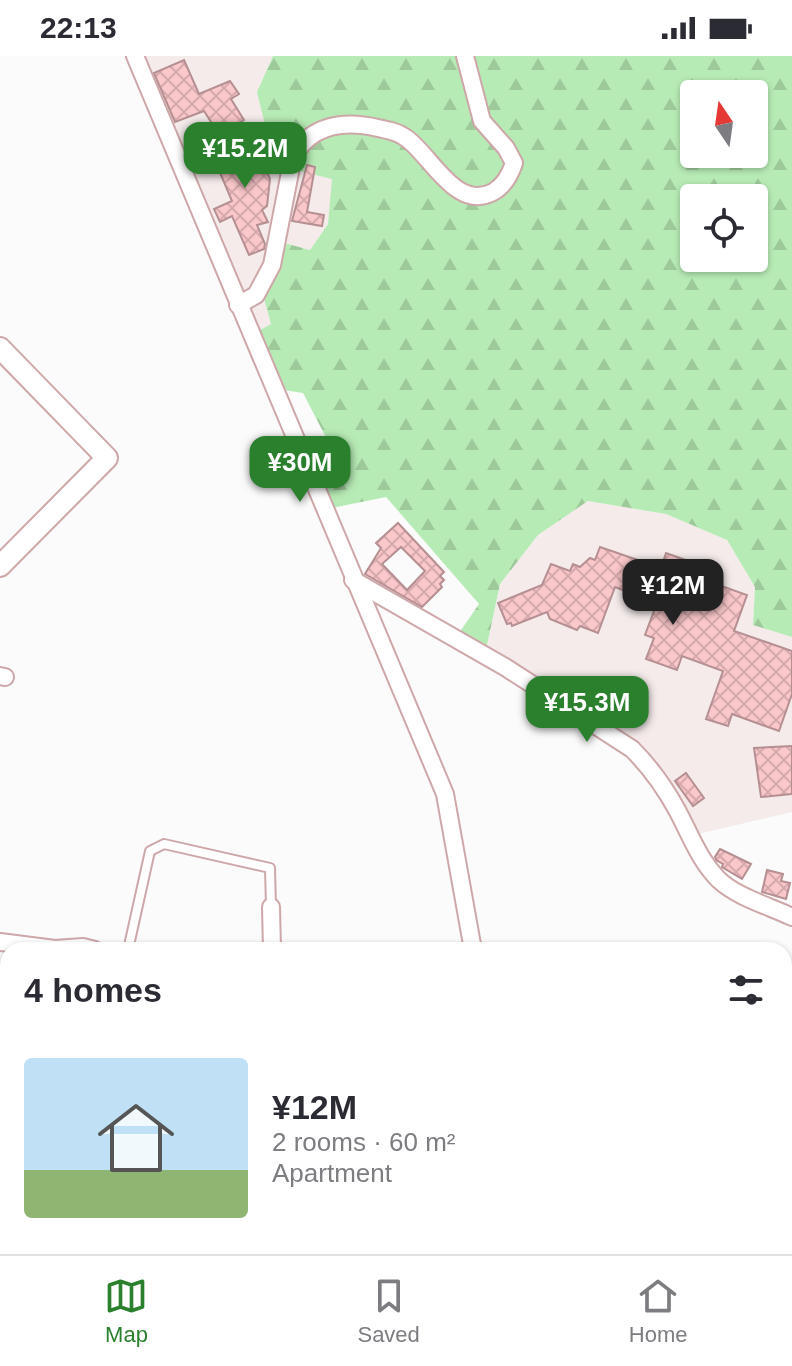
<!DOCTYPE html>
<html lang="en">
<head>
<meta charset="utf-8">
<style>
	:root { --surface:#fff; --page:#f7f7f7; --text:#2b2b33; --muted:#7c7c81; --line:#e1e1e2; --accent:#2a802d }
	body { margin:0; font-family:Arial,sans-serif; background:var(--page); color:var(--text); height:100vh; display:flex; flex-direction:column; font-size:30px; white-space:nowrap }
	* { box-sizing:border-box; margin:0 }
	p { font-size:26px; color:var(--muted) }
	.icon { flex:none; width:44px; height:44px; fill:none; stroke:currentColor; stroke-width:2; stroke-linecap:round; stroke-linejoin:round }
	.map { position:relative; flex:1; overflow:hidden }
	.details { position:absolute; left:0px; top:886px; width:792px; height:312px; display:flex; flex-direction:column; background:var(--surface); border-radius:24px 24px 0 0; box-shadow:0 2px 6px #0004 }
	.details>* { flex:none }
	.needle { width:52px; rotate:347deg }
	.fabs { position:absolute; left:680px; top:24px; display:grid; gap:16px }
	.fabs a { display:grid; place-items:center; width:88px; height:88px; border-radius:8px; background:var(--surface); box-shadow:0 2px 6px #0004; font-size:40px }
	.price { position:absolute; translate:-50% -68px; padding:0 18px; border-radius:16px; background:var(--accent); color:#fff; font-size:26px; line-height:52px; filter:drop-shadow(0 2px 4px #0008) }
	.price::after { content:''; position:absolute; left:50%; top:48px; width:24px; height:18px; margin-left:-12px; background:inherit; clip-path:polygon(0 0,100% 0,50% 100%) }
	.price.on { background:#222; color:#fff }
	ul { padding:0; list-style:none }
	li { display:flex; align-items:center; gap:24px; height:200px; padding:0 24px }
	li+li { border-top:2px solid var(--line) }
	li span { display:grid; place-items:center; flex:none; width:224px; height:160px; border-radius:8px; color:#555 }
	li>.icon { margin-inline-start:auto }
	span .icon { width:96px; height:96px; fill:#fffc; stroke-width:1 }
	li b { font-size:34px }
	h2 { display:flex; justify-content:space-between; align-items:center; height:96px; padding:0 24px; font-size:34px }
	.status { display:flex; justify-content:space-between; align-items:center; height:56px; padding:0 40px; background:var(--surface); direction:ltr }
	.status svg { height:22px; fill:currentColor }
	.tab-bar { display:flex; justify-content:space-around; align-items:center; height:112px; border-top:2px solid var(--line); background:var(--surface); font-size:22px; color:var(--muted) }
	.tab-bar a { display:grid; justify-items:center; gap:4px }
	.tab-bar .on { color:var(--accent) }
	.map>svg:first-child { display:block }
	.built { fill:#f5ebeb }
	.forest { fill:url(#forest-firs); fill-rule:evenodd }
	.building { fill:url(#building-cross-hatch); stroke:#b58f91; stroke-width:2; fill-rule:evenodd }
	.lines { fill:none; stroke-linecap:round; stroke-linejoin:round }
	.service-casing { stroke:#cea7a9; stroke-width:12 }
	.minor-casing { stroke:#cea7a9; stroke-width:20 }
	.tertiary-casing { stroke:#cea7a9; stroke-width:24 }
	.primary-casing { stroke:#cea7a9; stroke-width:28 }
	.service { stroke:#fff; stroke-width:8 }
	.minor { stroke:#fff; stroke-width:16 }
	.tertiary { stroke:#fff; stroke-width:20 }
	.primary { stroke:#fff; stroke-width:24 }
</style>
</head>
<body>
<div class="status"><b>22:13</b><svg viewBox="0 0 49 12"><path d="M0 12V9h3v3zM5 12V6h3v6zM10 12V3h3v9zM15 12V0h3v12zM26 1h20v11H26zM47 4h2v5h-2z"/></svg></div>
<div class="map">
<svg width="792" height="1198" viewBox="0 0 792 1198">
	<defs>
		<pattern id="forest-firs" width="22" height="20" patternUnits="userSpaceOnUse" patternTransform="scale(2)"><rect width="22" height="20" fill="#b7ebb5"/><path d="M5 1l3.5 6h-7zM16 11l3.5 6h-7z" fill="#9ec99b"/></pattern>
		<pattern id="building-cross-hatch" width="8" height="8" patternUnits="userSpaceOnUse" patternTransform="scale(2)"><rect width="8" height="8" fill="#fac7ca"/><path d="M0 0l8 8M0 8l8-8" fill="none" stroke="#d6aaad"/></pattern>
	</defs>
	<rect width="100%" height="100%" fill="#fbfbfb"/>
	<g class="built">
		<polygon points="145,0 273,0 257,36 333,123 328,168 310,194 271,183 261,232 271,268 260,274"/>
		<polygon points="588,445 666,458 727,484 755,531 753,569 792,581 792,756 694,779 650,700 486,594 500,528 538,479"/>
	</g>
	<path class="forest" d="M 273,0 L 792,0 L 792,581 L 753,569 L 755,531 L 727,484 L 666,458 L 588,445 L 538,479 L 500,528 L 486,594 L 457,580 L 479,548 L 386,441 L 332,452 L 309,398 L 330,389 L 303,337 L 283,334 L 260,274 L 271,268 L 261,232 L 270,183 L 310,194 L 328,168 L 332,123 L 275,109 L 257,36 ZM 694,38 L 754,38 L 754,98 L 694,98 ZM 694,142 L 754,142 L 754,202 L 694,202 Z"/>
	<g class="building">
		<polygon points="184,4 199,38 230,25 239,38 231,43 244,64 220,80 204,55 175,66 154,17"/>
		<polygon points="259,80 268,101 262,105 270,123 267,150 262,154 268,166 257,169 265,188 264,193 249,199 232,160 220,166 214,153 232,145 213,100"/>
		<polygon points="307,109 315,111 307,156 324,159 322,170 292,165"/>
		<path d="M 398,467 L 444,516 L 440,520 L 444,524 L 440,528 L 442,531 L 422,551 L 365,518 L 381,492 L 376,487 ZM 401,491 L 425,515 L 407,534 L 382,508 Z"/>
		<polygon points="600,491 661,512 666,497 703,510 699,522 747,539 734,575 792,595 792,638 779,675 732,658 728,670 706,663 723,615 682,600 677,614 646,603 654,582 645,579 657,547 615,531 598,577 580,570 577,574 550,563 547,556 512,570 511,567 507,568 498,547 542,529 551,508 570,515 573,508 580,511 590,502 595,504"/>
		<polygon points="792,690 792,738 761,741 754,692"/>
		<polygon points="686,717 704,742 693,750 675,725"/>
		<polygon points="720,793 751,808 742,823 722,811 723,808 716,804 715,801"/>
		<polygon points="767,814 783,818 781,825 790,827 786,843 762,836"/>
	</g>
	<g class="lines">
		<g class="service-casing">
			<g id="service">
				<polyline points="128,894 150,795 164,788 270,812 271,851"/>
				<polyline points="190,1190 192,1198"/>
			</g>
		</g>
		<g class="minor-casing">
			<g id="minor">
				<polyline points="135,0 445,738 473,894"/>
				<path d="M 238,249 L 256,239 L 272,209 L 293,101 C 311,68 344,64 378,72 C 388,74 398,76 406,82 C 430,98 456,156 493,136 C 504,130 510,119 514,107 L 506,92 L 482,65 L 465,0"/>
				<path d="M 353,524 L 505,611 L 632,693 C 650,711 665,732 677,754 C 690,778 699,804 719,824 C 737,841 769,850 792,861"/>
				<polyline points="0,620 5,621"/>
				<polyline points="271,851 272,894"/>
				<polyline points="0,886 55,893 83,891 95,894"/>
				<polyline points="276,1190 276,1198"/>
				<polyline points="524,1190 525,1198"/>
				<polyline points="773,1190 775,1198"/>
				<polyline points="0,1195 12,1190"/>
			</g>
		</g>
		<g class="tertiary-casing">
			<polyline id="tertiary" points="0,292 107,402 0,510"/>
		</g>
		<g class="primary-casing">
			<g id="primary">
				<polyline points="0,1127 8,1135"/>
				<polyline points="784,1130 792,1129"/>
				<polyline points="64,1190 72,1198"/>
				<polyline points="364,1198 408,1190"/>
			</g>
		</g>
		<use href="#service" class="service"/>
		<use href="#minor" class="minor"/>
		<use href="#tertiary" class="tertiary"/>
		<use href="#primary" class="primary"/>
	</g>
</svg>
<div class="fabs">
<a><svg class="needle" viewBox="-14 -14 28 28"><path d="M0-13l5 13h-10z" fill="#e53935"/><path d="M0 13l5-13h-10z" fill="#7c7c81"/></svg></a>
<a><svg class="icon" aria-label="locate" viewBox="0 0 24 24"><circle cx="12" cy="12" r="6"/><path d="M12 2v4M12 18v4M2 12h4M18 12h4"/></svg></a>
</div>
<b class="price" style="left:245px;top:134px">¥15.2M</b>
<b class="price" style="left:300px;top:448px">¥30M</b>
<b class="price on" style="left:673px;top:571px">¥12M</b>
<b class="price" style="left:587px;top:688px">¥15.3M</b>
<section class="details">
<h2>4 homes<svg class="icon" aria-label="filters" viewBox="0 0 24 24"><path d="M4 7h16M4 17h16"/><circle cx="9" cy="7" r="2"/><circle cx="15" cy="17" r="2"/></svg></h2>
<ul>
<li><span style="background:linear-gradient(#bfe0f5 70%,#8fb573 0)"><svg class="icon" aria-label="home" viewBox="0 0 24 24"><path d="M3 11l9-7 9 7M6 9v11h12V9"/></svg></span><div><b>¥12M</b><p>2 rooms · 60 m²</p><p>Apartment</p></div></li>
</ul>
</section>
</div>
<nav class="tab-bar">
<a class="on"><svg class="icon" aria-label="map" viewBox="0 0 24 24"><path d="M3 6l6-2 6 2 6-2v14l-6 2-6-2-6 2zM9 4v14M15 6v14"/></svg>Map</a>
<a><svg class="icon" aria-label="saved" viewBox="0 0 24 24"><path d="M7 4h10v16l-5-4-5 4z"/></svg>Saved</a>
<a><svg class="icon" aria-label="home" viewBox="0 0 24 24"><path d="M3 11l9-7 9 7M6 9v11h12V9"/></svg>Home</a>
</nav>
</body>
</html>
